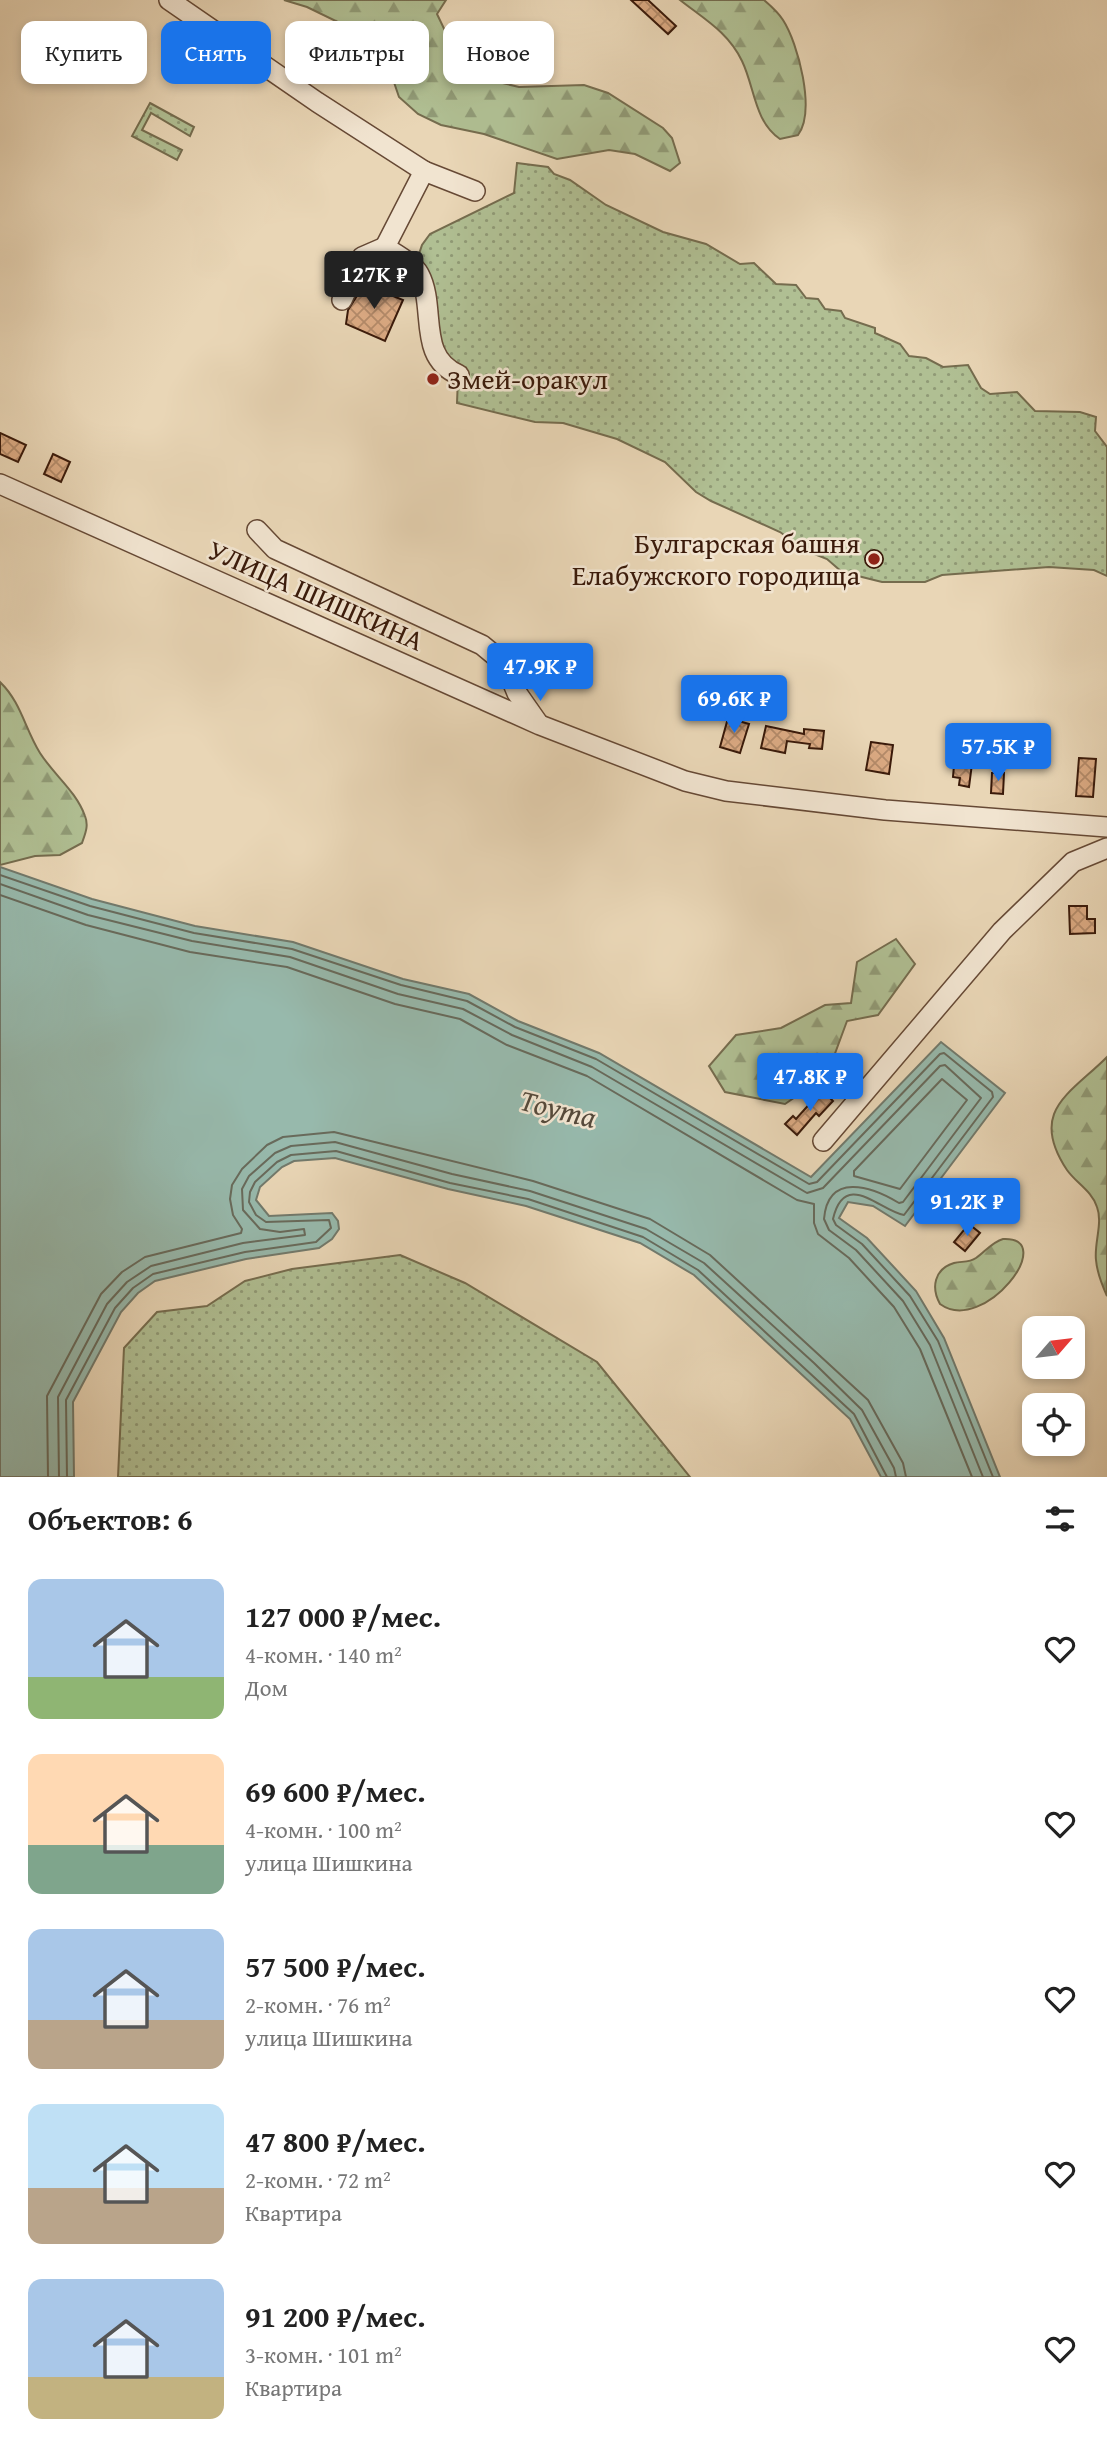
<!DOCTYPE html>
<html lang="ru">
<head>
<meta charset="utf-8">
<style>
	:root { --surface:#fff; --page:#f2f2f2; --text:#222; --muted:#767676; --accent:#1a73e8 }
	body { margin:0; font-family:"Gentium Book Plus",serif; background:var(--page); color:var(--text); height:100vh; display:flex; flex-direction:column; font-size:26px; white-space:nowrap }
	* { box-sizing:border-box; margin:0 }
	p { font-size:23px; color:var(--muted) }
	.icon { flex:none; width:38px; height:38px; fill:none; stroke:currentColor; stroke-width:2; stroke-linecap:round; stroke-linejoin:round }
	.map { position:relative; height:1477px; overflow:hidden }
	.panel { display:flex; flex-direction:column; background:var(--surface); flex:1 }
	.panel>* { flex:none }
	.guide { position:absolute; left:21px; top:21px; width:700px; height:63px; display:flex; gap:14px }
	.needle { width:46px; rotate:62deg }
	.controls { position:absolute; left:1022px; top:1316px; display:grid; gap:14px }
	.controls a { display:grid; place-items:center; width:63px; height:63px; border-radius:14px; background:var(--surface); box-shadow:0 4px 10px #0003; font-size:35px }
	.price { position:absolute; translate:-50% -60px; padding:0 16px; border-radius:7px; background:var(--accent); color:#fff; font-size:23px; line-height:46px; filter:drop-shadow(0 2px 4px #0008) }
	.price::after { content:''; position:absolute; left:50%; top:42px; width:21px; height:16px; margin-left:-10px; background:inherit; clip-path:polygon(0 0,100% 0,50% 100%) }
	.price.on { background:#222; color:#fff }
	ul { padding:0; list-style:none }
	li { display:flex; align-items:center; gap:21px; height:175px; padding:0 28px }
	li span { display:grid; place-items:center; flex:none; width:196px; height:140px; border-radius:14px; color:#555 }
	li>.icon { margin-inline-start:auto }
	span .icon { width:84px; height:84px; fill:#fffc; stroke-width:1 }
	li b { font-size:30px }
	h2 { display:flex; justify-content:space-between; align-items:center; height:84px; padding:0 28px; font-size:30px }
	.tag { padding:0 24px; border-radius:14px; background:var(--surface); box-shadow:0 4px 10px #0003; font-size:24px; line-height:63px }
	.tag.on { background:var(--accent); color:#fff }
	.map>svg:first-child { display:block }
	.grass { fill:url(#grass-dots); stroke:#756c4e; stroke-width:2 }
	.forest { fill:url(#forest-firs); stroke:#756c4e; stroke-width:2 }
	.water { fill:#97b9ac; stroke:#72796b; stroke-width:2 }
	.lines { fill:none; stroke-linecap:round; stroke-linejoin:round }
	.shore { stroke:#686a5b; stroke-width:2 }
	.building { fill:url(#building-cross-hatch); stroke:#3a1a0a; stroke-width:2 }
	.minor-casing { stroke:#664935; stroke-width:22 }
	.minor { stroke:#f1e4d0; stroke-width:19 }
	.poi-dot { fill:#8f2418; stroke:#f1e4d0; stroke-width:2.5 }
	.labels { text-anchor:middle; stroke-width:5; stroke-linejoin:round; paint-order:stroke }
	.poi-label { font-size:28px; fill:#3a1a0a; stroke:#f1e4d0; text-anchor:start }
	.street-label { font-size:28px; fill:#3a1a0a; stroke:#f1e4d0 }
	.water-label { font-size:30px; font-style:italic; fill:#564a3b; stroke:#f1e4d0 }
</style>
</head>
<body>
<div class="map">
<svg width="1107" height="1477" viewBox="0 0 1107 1477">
	<defs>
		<pattern id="grass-dots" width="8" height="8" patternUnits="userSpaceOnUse" patternTransform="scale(1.75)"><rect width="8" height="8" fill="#b0bf93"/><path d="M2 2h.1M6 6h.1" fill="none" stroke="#909a76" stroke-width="1.8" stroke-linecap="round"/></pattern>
		<pattern id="forest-firs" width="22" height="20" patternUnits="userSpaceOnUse" patternTransform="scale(1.75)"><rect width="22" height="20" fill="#b0bf93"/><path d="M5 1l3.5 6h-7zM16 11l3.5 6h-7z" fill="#909a76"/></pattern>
		<pattern id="building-cross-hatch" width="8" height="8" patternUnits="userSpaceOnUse" patternTransform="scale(1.75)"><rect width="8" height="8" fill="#dbaa83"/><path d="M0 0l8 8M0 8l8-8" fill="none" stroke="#b38a69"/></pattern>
	</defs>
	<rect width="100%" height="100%" fill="#e9d6b6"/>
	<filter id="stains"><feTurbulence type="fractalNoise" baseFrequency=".00286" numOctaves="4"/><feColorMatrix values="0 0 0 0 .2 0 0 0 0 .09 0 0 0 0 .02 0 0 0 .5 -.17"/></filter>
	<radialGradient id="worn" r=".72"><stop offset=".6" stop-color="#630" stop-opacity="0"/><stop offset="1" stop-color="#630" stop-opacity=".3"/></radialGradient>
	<g class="grass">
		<polygon points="150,103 194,127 190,136 151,113 142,130 182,150 177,160 132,136"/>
		<polygon points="517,163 548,167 554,174 570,180 606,205 663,232 706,244 740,264 754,263 776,284 796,285 806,298 818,299 825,309 841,311 845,318 875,328 875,333 900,344 909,356 926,358 943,367 968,365 981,388 990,394 1017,392 1035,411 1080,412 1096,417 1095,431 1107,447 1107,576 1094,570 1049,567 942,575 925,582 882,582 842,572 827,559 807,551 780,532 711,501 696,492 665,462 617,439 563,423 535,422 457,403 458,378 440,366 417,260 422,245 430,234 514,193"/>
		<polygon points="400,1255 465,1283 597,1362 690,1477 118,1477 124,1348 157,1312 207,1306 245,1281 292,1269"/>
	</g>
	<g class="forest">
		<polygon points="284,0 446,0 437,14 448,37 472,68 494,81 519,87 584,85 608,93 663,128 672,138 680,163 670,171 635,154 609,150 557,159 484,134 441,125 418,114 399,97 383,50 375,40 307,7"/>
		<path d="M 680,0 L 764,0 C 771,6 778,12 783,20 C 798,43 816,111 798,135 L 780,139 C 754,121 755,88 742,61 C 728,32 704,19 680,0 Z"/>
		<path d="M 0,682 C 21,702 25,729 40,753 C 54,775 76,791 85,816 C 89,826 85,834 82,843 L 60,855 L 35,856 L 0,865 Z"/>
		<polygon points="896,939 915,964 878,1015 847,1021 827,1075 785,1104 725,1092 709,1066 736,1035 781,1028 825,1005 851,1003 857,962"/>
		<path d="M 1107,1057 L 1107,1296 C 1102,1285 1097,1272 1096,1260 C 1094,1243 1103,1223 1097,1207 C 1092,1191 1076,1183 1067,1170 C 1028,1111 1070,1094 1107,1057 Z"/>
		<path d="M 1003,1239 C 1060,1236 984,1336 940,1304 C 931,1288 934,1269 954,1263 C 961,1261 969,1263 976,1258 C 985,1252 992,1242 1003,1239 Z"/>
	</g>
	<polygon class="water" points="0,867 92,899 195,926 293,942 403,979 469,994 518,1021 599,1053 811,1177 941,1042 1005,1093 905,1226 873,1206 848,1202 839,1218 867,1238 916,1291 944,1338 1000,1477 881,1477 850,1419 694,1275 640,1243 526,1206 448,1189 335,1158 294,1161 282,1167 260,1187 256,1200 269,1216 332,1213 338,1221 339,1229 332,1239 319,1248 246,1259 155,1281 138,1293 121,1312 73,1402 74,1477 0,1477"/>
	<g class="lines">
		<g class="shore">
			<path d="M 0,875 L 90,906 L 194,933 L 292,949 L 401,985 L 467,1001 L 515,1027 L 596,1059 L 809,1184 L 817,1182 L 940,1054 L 944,1053 L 992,1092 L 993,1097 L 904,1215 C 881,1212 845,1168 833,1219 L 836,1225 L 862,1244 L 910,1296 L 938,1341 L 993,1477"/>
			<path d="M 0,884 L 88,915 L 192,941 L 290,957 L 398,994 L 463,1009 L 512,1035 L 592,1067 L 807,1193 L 823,1188 L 940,1066 L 945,1065 L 981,1098 L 903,1202 L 899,1203 C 871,1186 828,1172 824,1219 L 829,1230 L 856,1250 L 903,1301 L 930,1345 L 983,1477"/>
			<polyline points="0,895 86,925 190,952 287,967 395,1004 460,1019 507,1045 587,1076 797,1200 814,1204 814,1223 818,1234 849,1258 894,1307 920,1349 972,1477"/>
			<polygon points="942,1079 967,1100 900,1189 854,1176 854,1171"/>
			<polyline points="48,1477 47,1396 101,1294 122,1272 145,1257 241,1233 242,1229 233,1215 230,1199 232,1185 242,1169 267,1145 283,1137 334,1132 533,1181 650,1219 710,1255 868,1400 903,1463 906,1477"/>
			<polyline points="59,1477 58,1397 107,1304 127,1282 151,1266 243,1243 305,1235 304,1229 280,1232 260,1229 243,1210 242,1189 249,1176 275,1153 291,1146 335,1142 452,1174 530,1191 646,1229 704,1263 814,1363 862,1410 894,1468 896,1477"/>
			<polyline points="67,1477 66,1400 115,1308 133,1288 153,1274 245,1252 316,1242 331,1228 329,1220 266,1222 256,1215 249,1202 250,1192 255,1182 277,1162 291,1155 336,1151 450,1183 528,1199 643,1237 698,1270 854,1414 887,1477"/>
		</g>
	</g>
	<g class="building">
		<polygon points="631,0 648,0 676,26 668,34"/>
		<polygon points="365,283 373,286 383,283 389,285 393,296 403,300 385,341 346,324 348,310"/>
		<polygon points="0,433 26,445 18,462 0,454"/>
		<polygon points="53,454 70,462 61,482 44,474"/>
		<circle cx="874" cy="559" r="9"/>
		<polygon points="728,718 749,724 740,753 720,747"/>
		<polygon points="766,726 804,734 804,729 824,731 822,749 809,748 810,744 787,741 785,753 761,748"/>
		<polygon points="871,742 893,745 889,774 866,770"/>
		<polygon points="955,754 973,756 969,787 959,785 960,778 953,777"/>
		<polygon points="1079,758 1096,759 1093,797 1076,796"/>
		<polygon points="992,773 1004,773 1003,794 991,793"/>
		<polygon points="1069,906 1087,906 1087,919 1095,919 1095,933 1070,934"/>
		<polygon points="822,1090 833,1101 819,1116 816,1113 797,1135 785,1124 793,1116 796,1119"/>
		<polygon points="969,1224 980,1233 965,1251 954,1242"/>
	</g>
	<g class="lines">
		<g class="minor-casing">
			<g id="minor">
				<polyline points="169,0 317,102 424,171"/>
				<polyline points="342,300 362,257 385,247"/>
				<path d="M 459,375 C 416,357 437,307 419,274 C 413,263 395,254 385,247 L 424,171 L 475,191"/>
				<polyline points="0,484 540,725 685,781 726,791 885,810 1107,827"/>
				<polyline points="257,530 275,549 482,645 505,664 517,693 538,723"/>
				<polyline points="823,1141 1002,931 1073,862 1107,848"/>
			</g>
		</g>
		<use href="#minor" class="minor"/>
	</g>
	<g class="poi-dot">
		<circle cx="433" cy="379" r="7"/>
		<circle cx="874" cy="559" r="7"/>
	</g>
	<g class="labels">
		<g class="poi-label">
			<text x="447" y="389">Змей-оракул</text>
			<text x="860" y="553" text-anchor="end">Булгарская башня<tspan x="860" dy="32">Елабужского городища</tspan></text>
		</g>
		<g class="street-label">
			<text transform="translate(316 595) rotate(24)" y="10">УЛИЦА ШИШКИНА</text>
		</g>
		<g class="water-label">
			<text transform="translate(558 1109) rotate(14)" y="10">Toyma</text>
		</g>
	</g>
	<rect width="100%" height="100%" filter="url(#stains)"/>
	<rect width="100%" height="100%" fill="url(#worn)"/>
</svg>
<div class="controls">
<a><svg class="needle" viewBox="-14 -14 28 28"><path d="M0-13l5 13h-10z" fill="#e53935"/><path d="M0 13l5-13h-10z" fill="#767676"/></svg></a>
<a><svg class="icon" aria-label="locate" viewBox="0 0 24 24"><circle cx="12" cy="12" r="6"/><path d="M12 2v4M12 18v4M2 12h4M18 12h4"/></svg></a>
</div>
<b class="price on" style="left:374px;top:311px">127K ₽</b>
<b class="price" style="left:540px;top:703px">47.9K ₽</b>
<b class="price" style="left:734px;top:735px">69.6K ₽</b>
<b class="price" style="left:998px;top:783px">57.5K ₽</b>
<b class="price" style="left:810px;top:1113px">47.8K ₽</b>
<b class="price" style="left:967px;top:1238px">91.2K ₽</b>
<div class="guide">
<a class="tag">Купить</a>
<a class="tag on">Снять</a>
<a class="tag">Фильтры</a>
<a class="tag">Новое</a>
</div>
</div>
<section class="panel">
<h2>Объектов: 6<svg class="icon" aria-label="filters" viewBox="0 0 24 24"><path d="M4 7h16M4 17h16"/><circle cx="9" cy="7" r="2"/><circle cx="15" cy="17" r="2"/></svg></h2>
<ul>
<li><span style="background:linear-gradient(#a9c7e8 70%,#8fb573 0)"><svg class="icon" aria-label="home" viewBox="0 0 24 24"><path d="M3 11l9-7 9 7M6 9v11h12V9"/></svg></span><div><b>127 000 ₽/мес.</b><p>4-комн. · 140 m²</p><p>Дом</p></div><svg class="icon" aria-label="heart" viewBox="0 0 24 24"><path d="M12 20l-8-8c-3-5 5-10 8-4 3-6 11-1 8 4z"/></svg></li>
<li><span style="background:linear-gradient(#ffd9b3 65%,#7fa58c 0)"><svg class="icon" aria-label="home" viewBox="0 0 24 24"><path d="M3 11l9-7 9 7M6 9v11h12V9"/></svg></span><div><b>69 600 ₽/мес.</b><p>4-комн. · 100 m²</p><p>улица Шишкина</p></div><svg class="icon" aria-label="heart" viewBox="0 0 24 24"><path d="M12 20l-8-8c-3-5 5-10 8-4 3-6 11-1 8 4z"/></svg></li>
<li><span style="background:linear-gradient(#a9c7e8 65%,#b9a48a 0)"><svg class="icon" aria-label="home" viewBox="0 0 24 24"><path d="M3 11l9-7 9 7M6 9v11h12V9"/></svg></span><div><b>57 500 ₽/мес.</b><p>2-комн. · 76 m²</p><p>улица Шишкина</p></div><svg class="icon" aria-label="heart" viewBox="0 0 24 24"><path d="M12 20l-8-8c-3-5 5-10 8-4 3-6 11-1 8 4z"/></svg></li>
<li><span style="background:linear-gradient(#bfe0f5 60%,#b9a48a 0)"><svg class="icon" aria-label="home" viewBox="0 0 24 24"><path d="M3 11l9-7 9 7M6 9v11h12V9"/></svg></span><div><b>47 800 ₽/мес.</b><p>2-комн. · 72 m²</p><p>Квартира</p></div><svg class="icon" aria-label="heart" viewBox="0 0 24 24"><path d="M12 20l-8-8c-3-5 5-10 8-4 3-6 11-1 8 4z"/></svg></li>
<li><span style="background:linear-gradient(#a9c7e8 70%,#c2b280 0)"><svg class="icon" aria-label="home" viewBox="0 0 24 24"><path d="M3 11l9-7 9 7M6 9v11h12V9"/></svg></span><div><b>91 200 ₽/мес.</b><p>3-комн. · 101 m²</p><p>Квартира</p></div><svg class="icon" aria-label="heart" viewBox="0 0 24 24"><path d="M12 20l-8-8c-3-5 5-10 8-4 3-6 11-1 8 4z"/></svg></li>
</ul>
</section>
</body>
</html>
